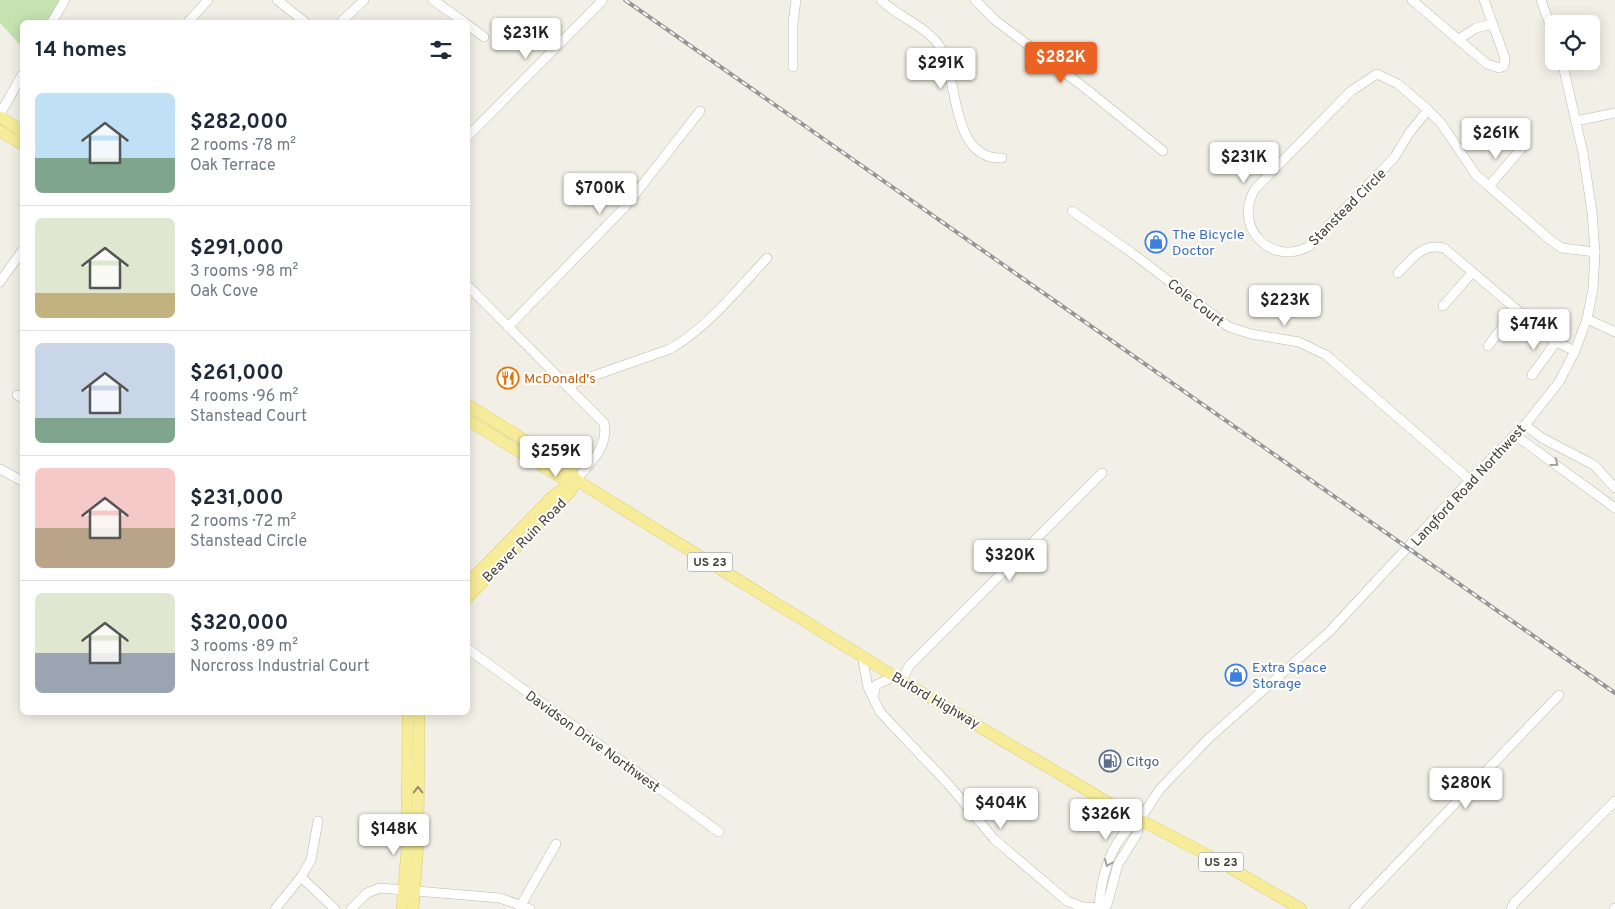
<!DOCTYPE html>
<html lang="en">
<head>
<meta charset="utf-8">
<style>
	:root { --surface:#fff; --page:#f2f2f3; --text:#1f2937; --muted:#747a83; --line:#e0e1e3; --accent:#ec6223 }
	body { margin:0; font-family:Overpass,sans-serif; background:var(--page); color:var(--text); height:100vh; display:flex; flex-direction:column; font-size:19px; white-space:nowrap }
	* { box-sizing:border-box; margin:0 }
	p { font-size:16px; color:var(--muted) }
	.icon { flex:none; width:28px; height:28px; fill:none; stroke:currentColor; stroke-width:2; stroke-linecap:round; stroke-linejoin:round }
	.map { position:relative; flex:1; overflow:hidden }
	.side { position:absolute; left:20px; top:20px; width:450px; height:695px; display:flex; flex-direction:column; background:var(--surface); border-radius:8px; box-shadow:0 2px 12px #0003 }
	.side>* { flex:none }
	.fabs { position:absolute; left:1545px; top:15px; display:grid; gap:10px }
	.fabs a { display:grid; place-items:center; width:55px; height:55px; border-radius:8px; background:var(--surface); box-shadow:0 2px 12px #0003; font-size:25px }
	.price { position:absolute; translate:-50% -42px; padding:0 11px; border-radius:5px; background:#fff; color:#222; font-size:16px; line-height:32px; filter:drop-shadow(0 1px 2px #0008) }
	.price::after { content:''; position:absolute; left:50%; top:30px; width:15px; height:11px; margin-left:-8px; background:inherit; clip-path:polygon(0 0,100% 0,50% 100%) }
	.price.on { background:var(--accent); color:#fff }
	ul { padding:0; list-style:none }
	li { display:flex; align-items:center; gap:15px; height:125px; padding:0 15px }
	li+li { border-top:1px solid var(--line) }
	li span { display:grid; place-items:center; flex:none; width:140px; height:100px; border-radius:8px; color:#555 }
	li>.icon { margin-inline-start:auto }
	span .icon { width:60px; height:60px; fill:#fffc; stroke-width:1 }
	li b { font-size:21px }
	h2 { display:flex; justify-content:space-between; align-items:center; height:60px; padding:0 15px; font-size:21px }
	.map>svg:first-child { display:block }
	.green { fill:#c4e3b1 }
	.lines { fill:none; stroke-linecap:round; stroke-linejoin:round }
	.minor-casing { stroke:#bcb9a9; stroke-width:10 }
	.major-casing { stroke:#dbcc6a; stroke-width:12 }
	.minor { stroke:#fff; stroke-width:9 }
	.major { stroke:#f7ec99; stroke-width:11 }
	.rail-casing { stroke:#959595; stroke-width:4 }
	.rail { stroke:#fff; stroke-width:2; stroke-dasharray:5.5; stroke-linecap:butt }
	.oneway { stroke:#a2a09a }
	.oneway2 { stroke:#958d62 }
	.labels { text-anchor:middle; stroke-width:4; stroke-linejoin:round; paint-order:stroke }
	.shield { fill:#fff; stroke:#7c7972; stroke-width:1 }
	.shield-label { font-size:12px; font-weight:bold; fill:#444035 }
	.street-label { font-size:14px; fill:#444035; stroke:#fff }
	.shop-label { font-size:14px; fill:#366cbe; stroke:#fff; text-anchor:start }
	.food-label { font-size:14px; fill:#c56008; stroke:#fff; text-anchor:start }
	.service-label { font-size:14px; fill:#4e5e75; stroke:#fff; text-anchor:start }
</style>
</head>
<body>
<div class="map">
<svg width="1615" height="909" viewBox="0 0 1615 909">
	<rect width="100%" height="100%" fill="#f2f0e6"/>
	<polygon class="green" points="0,0 60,0 49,22 22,22 22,47 0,23"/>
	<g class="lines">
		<g class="minor-casing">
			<g id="minor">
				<polyline points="277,0 305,22"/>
				<polyline points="433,0 464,22"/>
				<path d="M 881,0 C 899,18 926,25 940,47 C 959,78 950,160 1002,158"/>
				<polyline points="975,0 995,20 1085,88 1163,151"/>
				<polyline points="1412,0 1487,64 1499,68 1504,66 1505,58 1484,0"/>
				<polyline points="1541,0 1554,36"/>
				<polyline points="52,22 65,0"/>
				<polyline points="188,22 208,0"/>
				<polyline points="341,22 364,0"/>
				<polyline points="468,25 484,37"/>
				<polyline points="1459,39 1476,28 1493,24"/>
				<polyline points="793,67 793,23 796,0"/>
				<path d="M 1377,74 L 1398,84 L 1428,110 L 1410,132 L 1394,158 L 1308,247 C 1269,266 1233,226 1255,189 L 1351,91 Z"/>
				<polyline points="1428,110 1441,123 1476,175 1549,239 1562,248 1595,252"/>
				<polyline points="0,114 22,75"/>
				<polyline points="1576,121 1615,113"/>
				<polyline points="468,136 602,1 600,0"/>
				<polyline points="1489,186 1521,149"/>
				<polyline points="1072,211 1132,253 1229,327 1251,334 1299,342 1326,355 1470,480"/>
				<path d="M 1398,273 C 1412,259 1422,243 1444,248 L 1554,341 L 1575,351"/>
				<polyline points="0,282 22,251"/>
				<path d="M 468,286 L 604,423 C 609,447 590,463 576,480"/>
				<polyline points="1443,306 1472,273"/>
				<polyline points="1587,319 1615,332"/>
				<polyline points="508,327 625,207 700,111"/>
				<polyline points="1488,346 1516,309"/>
				<polyline points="1532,375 1556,342"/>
				<path d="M 568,387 L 576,382 L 670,349 C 708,327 737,290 767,258"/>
				<polyline points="17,395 22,398"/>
				<polyline points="1525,425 1542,438 1594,465 1615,488"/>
				<polyline points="1515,435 1615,508"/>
				<polyline points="0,469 22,481"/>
				<polyline points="468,649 719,832"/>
				<polyline points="862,656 868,687 880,712 950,786 994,839 1067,901 1082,907 1103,908"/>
				<polyline points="902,681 909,666 1102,473"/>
				<polyline points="873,697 876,685 895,676"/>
				<polyline points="301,877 335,909"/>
				<polyline points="521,905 556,844"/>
				<polyline points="1103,908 1107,905 1118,864 1137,834 1140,819 1160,789 1209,738 1329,632 1470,480 1525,425 1559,382 1575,351 1587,319 1593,289 1595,252 1592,212 1583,153 1562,61"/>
				<polyline points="275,909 301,877 311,860 318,821"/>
				<polyline points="351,909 367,893 380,888 500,898 530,909"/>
				<path d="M 1103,909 L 1099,905 C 1102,872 1112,838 1140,819"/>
				<polyline points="1354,909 1559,695"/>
				<polyline points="1511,909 1514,903 1615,801"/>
				<polyline points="1614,909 1615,908"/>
			</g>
		</g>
		<g class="major-casing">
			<g id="major">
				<polyline points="0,117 22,131"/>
				<polyline points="0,131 22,144"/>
				<polyline points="468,405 568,467 576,480"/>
				<polyline points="468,420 562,478 576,480 902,681 1119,809 1215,859 1301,909"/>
				<polyline points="468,583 552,497 573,482"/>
				<polyline points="468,597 570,492 576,480"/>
				<polyline points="402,909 407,849 408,712"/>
				<polyline points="413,909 418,844 419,712"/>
			</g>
		</g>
		<use href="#minor" class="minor"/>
		<use href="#major" class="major"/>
		<g class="rail-casing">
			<polyline id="rail" points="625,0 1615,693"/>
		</g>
		<use href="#rail" class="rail"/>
	</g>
	<defs><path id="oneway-chevron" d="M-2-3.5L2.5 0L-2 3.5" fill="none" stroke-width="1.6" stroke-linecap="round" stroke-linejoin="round" transform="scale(1.25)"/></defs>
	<g class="oneway">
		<use href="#oneway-chevron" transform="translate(1555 463) rotate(36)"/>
		<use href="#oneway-chevron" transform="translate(1108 863) rotate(113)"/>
	</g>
	<use class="oneway2" href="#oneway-chevron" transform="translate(418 790) rotate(-90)"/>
	<defs>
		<g id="shop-ring" transform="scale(1.125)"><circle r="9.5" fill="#fff" stroke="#3f7fe0" stroke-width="1.5"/><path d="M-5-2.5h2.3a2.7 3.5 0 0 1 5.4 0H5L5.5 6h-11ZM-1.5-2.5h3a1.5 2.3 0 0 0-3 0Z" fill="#3f7fe0"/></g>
		<g id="restaurant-ring" transform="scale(1.125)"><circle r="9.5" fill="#fff" stroke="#e8710a" stroke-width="1.5"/><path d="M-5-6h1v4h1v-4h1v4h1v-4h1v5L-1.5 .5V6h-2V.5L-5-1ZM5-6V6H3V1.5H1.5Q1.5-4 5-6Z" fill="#e8710a"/></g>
		<g id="fuel-ring" transform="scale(1.125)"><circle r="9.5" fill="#fff" stroke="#5c6f8a" stroke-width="1.5"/><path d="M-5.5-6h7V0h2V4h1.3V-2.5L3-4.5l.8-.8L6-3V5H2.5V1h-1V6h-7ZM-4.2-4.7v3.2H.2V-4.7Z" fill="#5c6f8a"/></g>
	</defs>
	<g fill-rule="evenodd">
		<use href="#shop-ring" x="1156" y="242"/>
		<use href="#restaurant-ring" x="508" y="378"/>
		<use href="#shop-ring" x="1236" y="675"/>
		<use href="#fuel-ring" x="1110" y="761"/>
	</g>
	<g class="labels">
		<g class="shield">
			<rect x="687.5" y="552.5" width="45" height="19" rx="4"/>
			<rect x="1198.5" y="852.5" width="45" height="19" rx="4"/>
		</g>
		<g class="shield-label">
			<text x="710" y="566">US 23</text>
			<text x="1221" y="866">US 23</text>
		</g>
		<g class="street-label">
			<text transform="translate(1347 207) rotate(-45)" y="5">Stanstead Circle</text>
			<text transform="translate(1196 302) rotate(38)" y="5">Cole Court</text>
			<text transform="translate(1468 485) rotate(-47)" y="5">Langford Road Northwest</text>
			<text transform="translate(524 540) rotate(-45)" y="5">Beaver Ruin Road</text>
			<text transform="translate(936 700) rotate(30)" y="5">Buford Highway</text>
			<text transform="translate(593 741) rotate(36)" y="5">Davidson Drive Northwest</text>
		</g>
		<g class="shop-label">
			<text x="1172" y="239">The Bicycle<tspan x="1172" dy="16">Doctor</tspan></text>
			<text x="1252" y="672">Extra Space<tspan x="1252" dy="16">Storage</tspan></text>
		</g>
		<g class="food-label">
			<text x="524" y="383">McDonald's</text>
		</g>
		<g class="service-label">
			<text x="1126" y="766">Citgo</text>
		</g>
	</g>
</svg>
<div class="fabs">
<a><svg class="icon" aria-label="locate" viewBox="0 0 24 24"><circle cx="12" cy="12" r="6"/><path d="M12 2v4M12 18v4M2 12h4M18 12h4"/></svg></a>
</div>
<b class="price" style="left:526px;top:60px">$231K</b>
<b class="price on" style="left:1061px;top:84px">$282K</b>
<b class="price" style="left:941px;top:90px">$291K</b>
<b class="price" style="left:1496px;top:160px">$261K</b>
<b class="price" style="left:1244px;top:184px">$231K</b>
<b class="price" style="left:600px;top:215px">$700K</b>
<b class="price" style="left:1285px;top:327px">$223K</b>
<b class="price" style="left:1534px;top:351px">$474K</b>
<b class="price" style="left:556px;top:478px">$259K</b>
<b class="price" style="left:1010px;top:582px">$320K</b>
<b class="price" style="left:1466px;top:810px">$280K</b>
<b class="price" style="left:1001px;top:830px">$404K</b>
<b class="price" style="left:1106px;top:841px">$326K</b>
<b class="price" style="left:394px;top:856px">$148K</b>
<section class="side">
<h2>14 homes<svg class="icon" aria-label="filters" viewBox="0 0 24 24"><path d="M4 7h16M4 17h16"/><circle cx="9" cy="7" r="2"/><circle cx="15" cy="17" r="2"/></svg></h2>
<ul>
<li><span style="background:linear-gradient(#bfe0f5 65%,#7fa58c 0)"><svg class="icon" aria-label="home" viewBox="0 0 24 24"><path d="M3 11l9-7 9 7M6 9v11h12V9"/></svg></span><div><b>$282,000</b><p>2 rooms · 78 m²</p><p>Oak Terrace</p></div></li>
<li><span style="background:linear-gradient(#dfe7d0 75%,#c2b280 0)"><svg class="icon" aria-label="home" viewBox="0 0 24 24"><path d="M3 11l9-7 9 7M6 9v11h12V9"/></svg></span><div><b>$291,000</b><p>3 rooms · 98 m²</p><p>Oak Cove</p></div></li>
<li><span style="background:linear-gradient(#c9d6e8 75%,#7fa58c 0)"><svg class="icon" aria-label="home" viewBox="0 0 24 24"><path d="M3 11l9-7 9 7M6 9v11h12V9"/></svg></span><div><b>$261,000</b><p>4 rooms · 96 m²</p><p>Stanstead Court</p></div></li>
<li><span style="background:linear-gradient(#f6c9c9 60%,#b9a48a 0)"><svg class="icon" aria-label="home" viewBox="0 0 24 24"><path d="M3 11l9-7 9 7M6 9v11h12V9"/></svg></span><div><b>$231,000</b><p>2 rooms · 72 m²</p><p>Stanstead Circle</p></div></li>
<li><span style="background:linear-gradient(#dfe7d0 60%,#9aa5b1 0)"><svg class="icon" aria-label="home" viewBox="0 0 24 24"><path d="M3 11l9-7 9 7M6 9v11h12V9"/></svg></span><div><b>$320,000</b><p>3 rooms · 89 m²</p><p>Norcross Industrial Court</p></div></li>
</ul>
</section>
</div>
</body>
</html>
